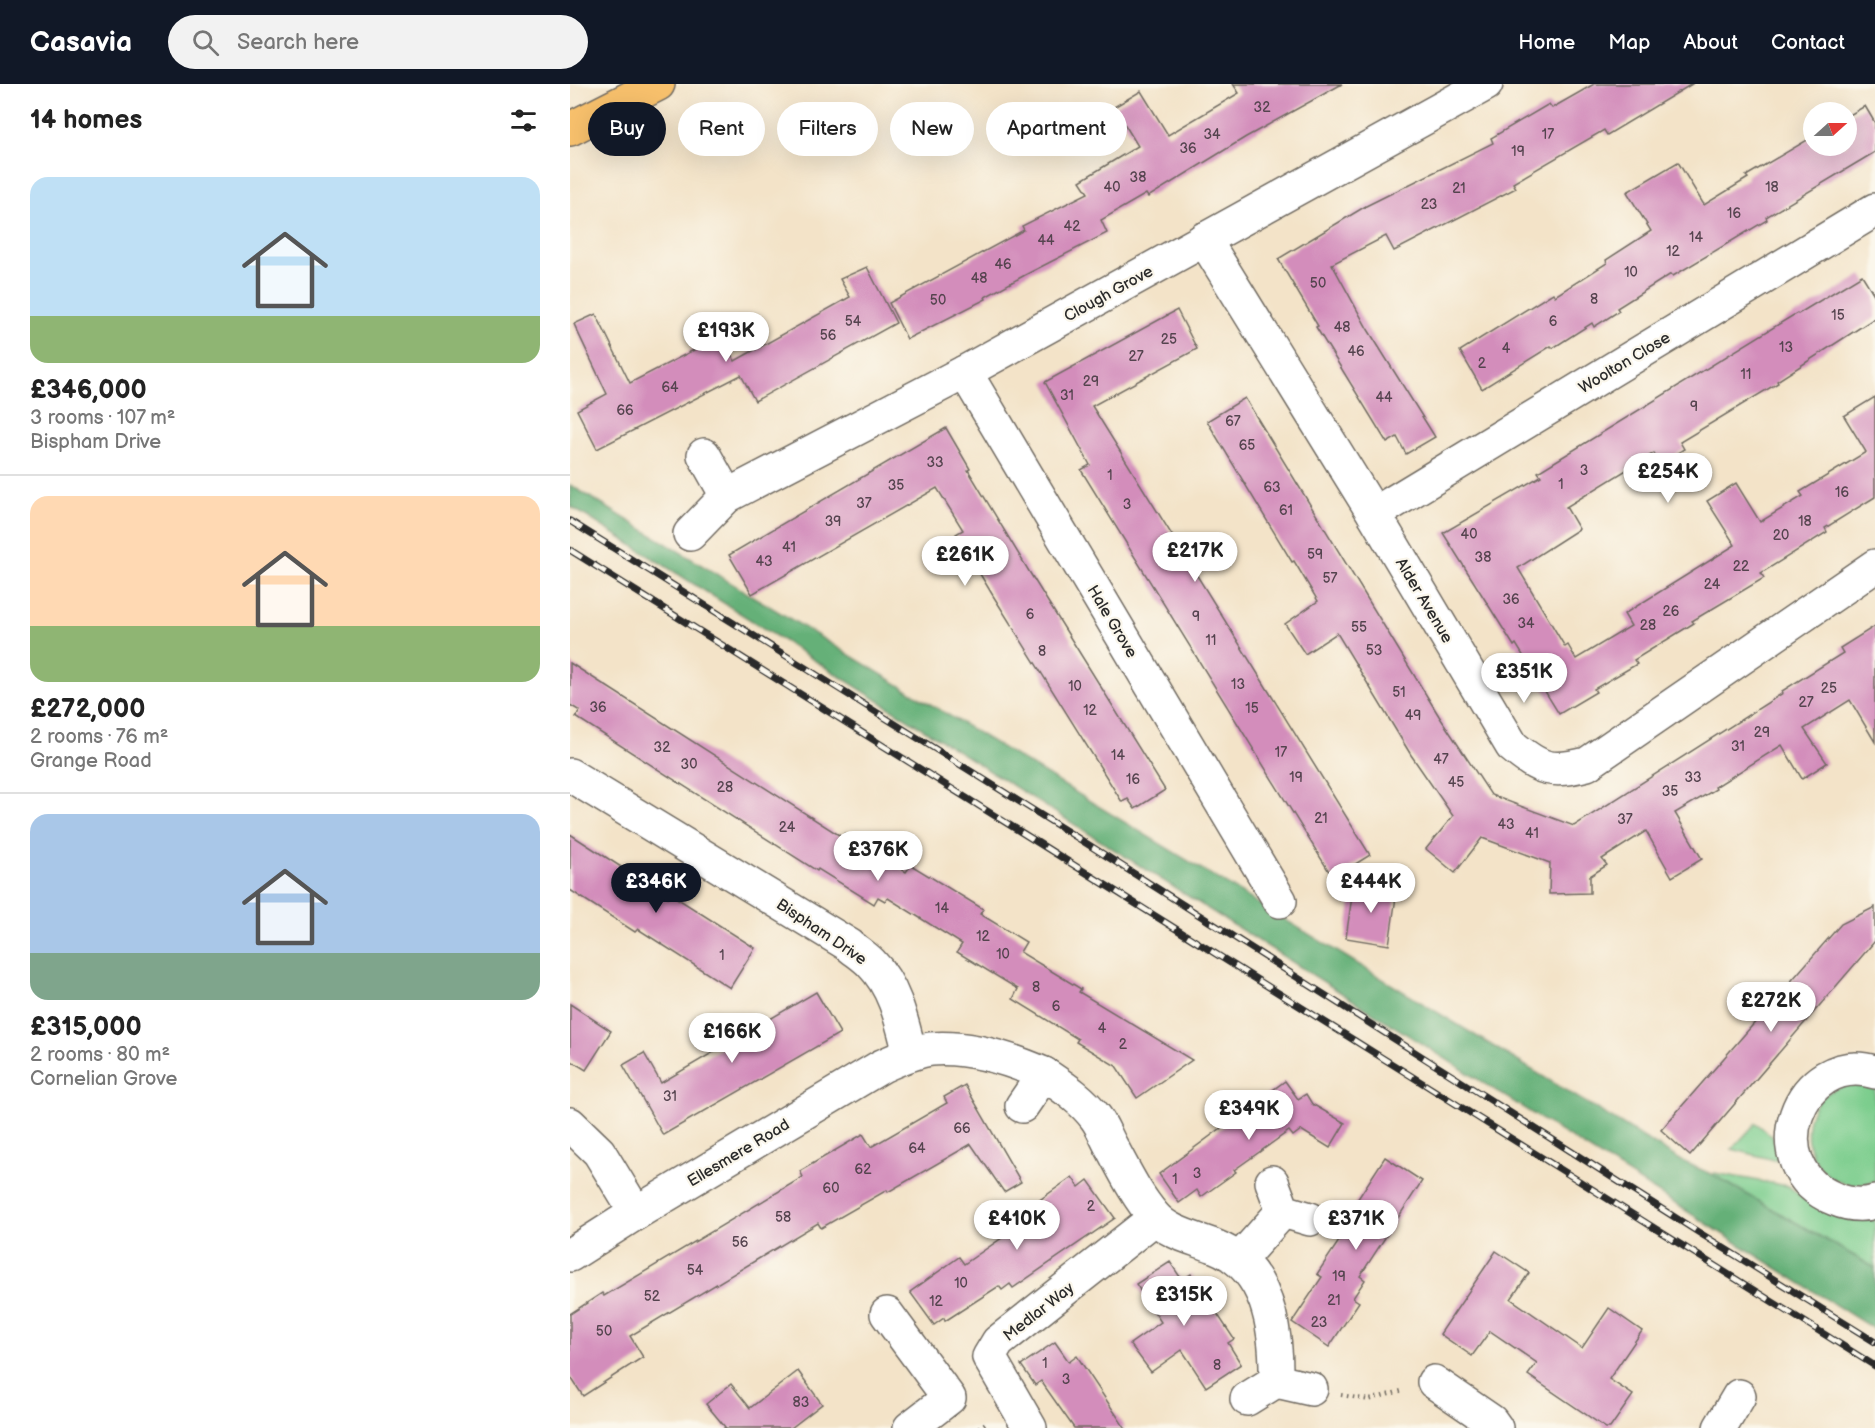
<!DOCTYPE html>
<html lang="en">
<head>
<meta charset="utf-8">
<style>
	:root { --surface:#fff; --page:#f2f2f2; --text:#222; --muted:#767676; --line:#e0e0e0; --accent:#111827 }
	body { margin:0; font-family:"Balsamiq Sans",sans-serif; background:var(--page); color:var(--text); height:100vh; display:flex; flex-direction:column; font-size:22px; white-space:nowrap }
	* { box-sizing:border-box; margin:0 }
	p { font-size:20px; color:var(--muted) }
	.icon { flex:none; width:33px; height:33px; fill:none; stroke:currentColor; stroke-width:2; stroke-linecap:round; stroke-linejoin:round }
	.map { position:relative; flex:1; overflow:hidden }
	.side { display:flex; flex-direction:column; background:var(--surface); width:570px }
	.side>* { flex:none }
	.top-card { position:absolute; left:18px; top:18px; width:570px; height:54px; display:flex; gap:12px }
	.needle { width:39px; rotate:69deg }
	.buttons { position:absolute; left:1233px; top:18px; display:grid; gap:12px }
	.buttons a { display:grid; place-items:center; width:54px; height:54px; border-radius:50%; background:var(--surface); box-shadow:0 6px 24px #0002; font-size:30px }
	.price { position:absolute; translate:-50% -51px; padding:0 14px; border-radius:21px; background:#fff; color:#222; font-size:20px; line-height:39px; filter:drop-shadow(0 2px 3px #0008) }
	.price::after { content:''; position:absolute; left:50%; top:36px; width:18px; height:14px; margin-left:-9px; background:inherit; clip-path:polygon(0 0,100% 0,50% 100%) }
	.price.selected { background:var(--accent); color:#fff }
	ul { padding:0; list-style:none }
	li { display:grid; align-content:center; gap:12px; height:318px; padding:0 30px }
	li+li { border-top:2px solid var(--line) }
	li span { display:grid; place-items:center; height:186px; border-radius:18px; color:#555 }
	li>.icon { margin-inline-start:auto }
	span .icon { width:108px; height:108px; fill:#fffc; stroke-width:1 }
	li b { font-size:26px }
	h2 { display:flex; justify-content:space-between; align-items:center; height:72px; padding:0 30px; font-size:26px }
	.tag { padding:0 21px; border-radius:27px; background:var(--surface); box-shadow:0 6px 24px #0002; font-size:21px; line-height:54px }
	.tag.selected { background:var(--accent); color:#fff }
	header { display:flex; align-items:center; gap:36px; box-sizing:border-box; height:84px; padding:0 30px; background:var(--accent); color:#fff }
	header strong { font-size:28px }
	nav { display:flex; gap:33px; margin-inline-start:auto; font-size:21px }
	.search { width:420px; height:54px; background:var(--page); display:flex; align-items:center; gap:15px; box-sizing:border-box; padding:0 21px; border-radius:33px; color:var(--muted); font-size:22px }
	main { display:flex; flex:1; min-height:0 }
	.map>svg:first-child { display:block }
	.green { fill:#7ccd8d; stroke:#547c5c; stroke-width:1.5 }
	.forest { fill:#65b078; stroke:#486e52; stroke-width:1.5 }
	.building { fill:#d38dbb }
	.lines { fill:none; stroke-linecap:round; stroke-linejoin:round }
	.minor-casing { stroke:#716b62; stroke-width:36 }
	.highway-casing { stroke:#716b62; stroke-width:36 }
	.path { stroke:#716b62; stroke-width:4; stroke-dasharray:1.5 4.5; stroke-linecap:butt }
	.minor { stroke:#fff; stroke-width:33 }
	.highway { stroke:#f7c06c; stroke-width:33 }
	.rail-casing { stroke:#2b2b2b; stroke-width:7 }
	.rail { stroke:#fbf7ec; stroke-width:4.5; stroke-dasharray:14; stroke-linecap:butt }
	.labels { text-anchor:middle; stroke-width:4.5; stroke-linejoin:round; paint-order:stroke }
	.number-label { font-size:14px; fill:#55444f }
	.street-label { font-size:16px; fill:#2b2b2b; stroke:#fbf7ec }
</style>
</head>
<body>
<header>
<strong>Casavia</strong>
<div class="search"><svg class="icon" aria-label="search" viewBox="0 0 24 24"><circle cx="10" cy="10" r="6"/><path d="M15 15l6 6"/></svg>Search here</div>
<nav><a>Home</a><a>Map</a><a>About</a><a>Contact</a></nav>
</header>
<main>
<section class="side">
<h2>14 homes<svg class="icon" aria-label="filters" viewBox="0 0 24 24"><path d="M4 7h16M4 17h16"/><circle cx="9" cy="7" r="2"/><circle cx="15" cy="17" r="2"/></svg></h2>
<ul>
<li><span style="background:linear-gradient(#bfe0f5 75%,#8fb573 0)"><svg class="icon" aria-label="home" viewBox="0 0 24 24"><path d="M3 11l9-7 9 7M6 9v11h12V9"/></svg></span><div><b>£346,000</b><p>3 rooms · 107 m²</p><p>Bispham Drive</p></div></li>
<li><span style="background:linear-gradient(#ffd9b3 70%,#8fb573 0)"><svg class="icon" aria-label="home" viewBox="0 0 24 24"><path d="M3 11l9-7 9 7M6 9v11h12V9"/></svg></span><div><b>£272,000</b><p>2 rooms · 76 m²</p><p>Grange Road</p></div></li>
<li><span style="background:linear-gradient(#a9c7e8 75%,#7fa58c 0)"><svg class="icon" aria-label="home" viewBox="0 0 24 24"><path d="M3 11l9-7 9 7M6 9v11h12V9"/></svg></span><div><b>£315,000</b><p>2 rooms · 80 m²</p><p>Cornelian Grove</p></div></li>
</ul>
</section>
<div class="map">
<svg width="1305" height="1344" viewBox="0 0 1305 1344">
	<rect width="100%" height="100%" fill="#fbf7ec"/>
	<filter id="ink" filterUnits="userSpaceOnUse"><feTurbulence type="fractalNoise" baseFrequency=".0167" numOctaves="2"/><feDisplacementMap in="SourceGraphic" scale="12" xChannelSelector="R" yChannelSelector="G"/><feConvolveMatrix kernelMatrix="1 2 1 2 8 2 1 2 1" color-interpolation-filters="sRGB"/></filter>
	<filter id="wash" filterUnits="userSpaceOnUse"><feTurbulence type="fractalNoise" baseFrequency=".008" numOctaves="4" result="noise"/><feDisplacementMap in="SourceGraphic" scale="24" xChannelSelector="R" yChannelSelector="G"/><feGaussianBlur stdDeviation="1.35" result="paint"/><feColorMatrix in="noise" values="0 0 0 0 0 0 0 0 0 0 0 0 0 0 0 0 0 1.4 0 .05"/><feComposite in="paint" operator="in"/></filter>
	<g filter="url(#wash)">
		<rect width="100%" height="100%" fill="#f3e3c8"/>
		<g class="green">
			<path d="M 1277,1001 L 1305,1003 L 1305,1097 C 1246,1119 1213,1038 1259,1008 C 1264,1005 1271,1003 1277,1001 Z"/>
			<polygon points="1186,1039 1203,1053 1208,1077 1162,1065"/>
			<polygon points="1144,1089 1218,1102 1236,1116 1263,1131 1286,1136 1305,1135 1305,1184 1143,1091"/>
		</g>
		<polygon class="forest" points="0,401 1112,1077 1143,1091 1305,1184 1305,1246 0,422"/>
		<g id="blocks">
			<g class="building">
				<polygon points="663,0 772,0 676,53 578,113 576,110 531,136 537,149 455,191 415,213 416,215 337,255 319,219 454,146 452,142 518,109 510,97 568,62 544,23 571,7 598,51 669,9"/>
				<polygon points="1024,0 1122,0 1037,51 1034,46 943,99 946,104 824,167 816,152 762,180 797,244 865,353 836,370 827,353 817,359 746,243 748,242 708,175 796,122 923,59 921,54 979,20 982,24"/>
				<polygon points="1295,22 1305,39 1305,68 1196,133 1197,136 1103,192 1101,190 1047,224 1049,227 1024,243 1022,239 983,264 981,262 912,305 890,267 983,209 985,212 1037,179 1036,176 1081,147 1057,108 1108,78 1134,121 1178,94 1176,92 1244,52 1244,62 1276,62 1276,33"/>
				<polygon points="297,183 326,239 185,317 171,291 27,365 7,326 37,310 4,240 26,230 60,299 151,252 165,277 280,213 270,195"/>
				<polygon points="1292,191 1305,212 1305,234 1207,297 1208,299 1110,358 1114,365 1090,380 1084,369 996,423 1009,445 948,484 995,563 998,561 1006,575 1061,542 1054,530 1165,461 1137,417 1166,399 1190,438 1233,412 1230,408 1296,368 1274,332 1305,313 1305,413 1255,444 1257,448 1191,489 1194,494 1122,537 1124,539 1064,576 1067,580 1024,605 1026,608 989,630 946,560 944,562 873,449 971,392 968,388 1227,229 1228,230"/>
				<polygon points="607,226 627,265 522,322 800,771 763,794 511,386 520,381 475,298"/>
				<polygon points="675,314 869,632 921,711 1004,742 1213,609 1212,607 1273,569 1270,564 1305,542 1305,658 1280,616 1234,645 1257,679 1232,695 1212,661 1145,703 1146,705 1105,729 1132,775 1102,793 1076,747 1032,775 1037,781 1020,792 1020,809 979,810 980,779 912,754 885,789 856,765 883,732 841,671 767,549 735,570 715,540 748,517 724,477 722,478 637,337"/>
				<polygon points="376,344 400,385 398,386 460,489 595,706 565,725 558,715 552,718 422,510 386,450 393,446 367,404 182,510 159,471"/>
				<polygon points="0,579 272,753 275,749 336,788 341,781 413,825 410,830 456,858 450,868 511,905 509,908 622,976 567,1014 546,982 506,958 508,955 443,915 448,905 387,868 392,860 318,814 315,817 308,813 304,820 248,785 247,787 6,633 10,627 0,621"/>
				<polygon points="0,750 99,814 102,811 185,864 160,904 68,845 65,848 0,806"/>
				<polygon points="784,798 820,803 826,813 819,861 776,854"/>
				<polygon points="1305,823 1305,857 1120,1072 1091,1046 1271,840"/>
				<polygon points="246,908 270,949 93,1051 53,981 74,969 91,999"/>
				<polygon points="0,920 41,947 16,986 0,976"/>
				<polygon points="715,997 728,1015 736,1010 742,1020 775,1039 760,1064 731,1046 723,1052 719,1047 664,1086 666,1088 631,1113 627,1106 609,1119 589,1090"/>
				<polygon points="395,1001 451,1098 434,1108 401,1060 318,1108 317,1106 251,1144 248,1139 60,1252 73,1273 13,1312 0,1292 0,1230 32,1209 34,1212 233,1093 230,1087 293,1050 301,1063 377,1019 374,1013"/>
				<polygon points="815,1073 852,1097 790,1192 795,1196 783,1214 789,1218 759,1263 722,1238 752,1193 747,1190 775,1148 769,1144"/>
				<polygon points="502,1093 509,1103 518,1096 545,1134 443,1204 440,1200 432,1206 429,1202 375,1237 374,1234 364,1241 340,1208 389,1173 394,1180 455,1138 450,1130"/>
				<polygon points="926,1167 959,1189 941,1215 1012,1264 1039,1224 1072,1247 1039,1295 1063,1311 1040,1344 1036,1344 958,1291 967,1279 920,1247 902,1272 870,1250"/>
				<polygon points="600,1178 612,1196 621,1190 664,1255 658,1259 671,1280 636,1303 612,1266 581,1288 560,1260 591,1238 566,1200"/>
				<polygon points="485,1258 499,1278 507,1272 555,1344 504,1344 471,1297 465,1301 451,1281"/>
				<polygon points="228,1287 252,1320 221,1344 154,1344 155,1343 136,1320 161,1300 180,1324"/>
			</g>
		</g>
	</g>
	<g filter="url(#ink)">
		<use href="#blocks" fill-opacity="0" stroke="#716b62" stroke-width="1.5"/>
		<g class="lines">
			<g class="minor-casing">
				<g id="minor">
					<path d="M 634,155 L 804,430 L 942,662 C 971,686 981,689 1017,680 L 1305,482"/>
					<polyline points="395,288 710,817"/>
					<polyline points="134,371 157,412"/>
					<polyline points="804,430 1305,126"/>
					<polyline points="120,450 157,412 395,288 916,0"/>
					<path d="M 0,691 L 279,861 C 286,867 294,872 301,879 C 325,903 332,938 340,970"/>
					<path d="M 1305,988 C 1229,965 1185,1083 1265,1115 C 1277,1120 1292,1122 1305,1118"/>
					<path d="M 474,990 C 493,1003 512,1015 526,1034 C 532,1042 536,1053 541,1062 C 554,1086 566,1111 584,1132 C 598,1149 624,1154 644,1162 C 699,1183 707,1246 706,1297"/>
					<polyline points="0,1040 29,1068 66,1129"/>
					<polyline points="702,1098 713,1127 740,1135"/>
					<path d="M 0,1171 L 66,1129 L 312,982 C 328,975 344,967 361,965 C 399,962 440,975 474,990 L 452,1022"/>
					<polyline points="669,1176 713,1127"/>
					<polyline points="317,1230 379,1314 340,1344"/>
					<polyline points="864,1298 921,1337 926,1344"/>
					<polyline points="677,1315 706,1297 741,1305"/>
					<polyline points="460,1344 419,1273 428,1258 585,1134"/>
					<polyline points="1150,1344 1169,1312"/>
				</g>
			</g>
			<g class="highway-casing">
				<polyline id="highway" points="0,45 88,0"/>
			</g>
			<g class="path">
				<polyline points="771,1311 799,1316 834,1306"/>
				<polyline points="409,1344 418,1337"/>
			</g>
			<use href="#minor" class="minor"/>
			<use href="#highway" class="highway"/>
			<g class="rail-casing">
				<g id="rail">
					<polyline points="0,437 519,761 1128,1148 1305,1258"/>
					<polyline points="0,466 1305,1282"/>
				</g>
			</g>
			<use href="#rail" class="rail"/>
		</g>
	</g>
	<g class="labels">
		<g class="number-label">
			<text x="692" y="28">32</text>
			<text x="642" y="55">34</text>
			<text x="978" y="55">17</text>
			<text x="618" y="69">36</text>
			<text x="948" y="72">19</text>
			<text x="568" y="98">38</text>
			<text x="542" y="108">40</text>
			<text x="1202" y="108">18</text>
			<text x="889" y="109">21</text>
			<text x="859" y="125">23</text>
			<text x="1164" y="134">16</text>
			<text x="502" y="147">42</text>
			<text x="1126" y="158">14</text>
			<text x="476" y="161">44</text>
			<text x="1103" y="172">12</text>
			<text x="433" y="185">46</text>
			<text x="1061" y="193">10</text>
			<text x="409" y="199">48</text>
			<text x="748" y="204">50</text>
			<text x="1024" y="220">8</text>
			<text x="368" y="221">50</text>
			<text x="1268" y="236">15</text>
			<text x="283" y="242">54</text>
			<text x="983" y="242">6</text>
			<text x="772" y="248">48</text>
			<text x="258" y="256">56</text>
			<text x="599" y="260">25</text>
			<text x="1216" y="268">13</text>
			<text x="936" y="269">4</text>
			<text x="786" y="272">46</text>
			<text x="566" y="277">27</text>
			<text x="912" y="284">2</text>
			<text x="1176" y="295">11</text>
			<text x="521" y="302">29</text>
			<text x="100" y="308">64</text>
			<text x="497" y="316">31</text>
			<text x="814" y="318">44</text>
			<text x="1124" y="327">9</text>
			<text x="55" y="331">66</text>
			<text x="663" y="342">67</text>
			<text x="677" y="366">65</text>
			<text x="365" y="383">33</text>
			<text x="1014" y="391">3</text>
			<text x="540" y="396">1</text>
			<text x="991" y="405">1</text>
			<text x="326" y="406">35</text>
			<text x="702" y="408">63</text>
			<text x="1272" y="413">16</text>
			<text x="294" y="424">37</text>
			<text x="557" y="425">3</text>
			<text x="716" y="431">61</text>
			<text x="263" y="442">39</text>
			<text x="1235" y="442">18</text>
			<text x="899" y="455">40</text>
			<text x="1211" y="456">20</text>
			<text x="219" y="468">41</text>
			<text x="745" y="475">59</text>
			<text x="913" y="478">38</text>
			<text x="194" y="482">43</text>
			<text x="1171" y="487">22</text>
			<text x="760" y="499">57</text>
			<text x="1142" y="505">24</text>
			<text x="941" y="520">36</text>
			<text x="1101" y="532">26</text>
			<text x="460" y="535">6</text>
			<text x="626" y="537">9</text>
			<text x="956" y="544">34</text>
			<text x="1078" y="546">28</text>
			<text x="789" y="548">55</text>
			<text x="641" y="561">11</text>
			<text x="804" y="571">53</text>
			<text x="472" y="572">8</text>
			<text x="668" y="605">13</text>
			<text x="505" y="607">10</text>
			<text x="1259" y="609">25</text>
			<text x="829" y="613">51</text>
			<text x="1236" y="623">27</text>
			<text x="28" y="628">36</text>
			<text x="682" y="629">15</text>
			<text x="520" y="631">12</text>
			<text x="843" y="636">49</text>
			<text x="1192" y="653">29</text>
			<text x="1168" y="667">31</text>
			<text x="92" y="668">32</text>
			<text x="711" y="673">17</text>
			<text x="548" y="676">14</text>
			<text x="871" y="680">47</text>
			<text x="119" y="685">30</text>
			<text x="726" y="698">19</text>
			<text x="1123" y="698">33</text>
			<text x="563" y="700">16</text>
			<text x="886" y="703">45</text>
			<text x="155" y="708">28</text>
			<text x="1100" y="712">35</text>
			<text x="751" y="739">21</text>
			<text x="1055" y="740">37</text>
			<text x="936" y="745">43</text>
			<text x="217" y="748">24</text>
			<text x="962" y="754">41</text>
			<text x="372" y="829">14</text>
			<text x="413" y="857">12</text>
			<text x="433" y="875">10</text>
			<text x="152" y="876">1</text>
			<text x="466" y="908">8</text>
			<text x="486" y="927">6</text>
			<text x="532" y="949">4</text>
			<text x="553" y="965">2</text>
			<text x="100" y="1017">31</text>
			<text x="392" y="1049">66</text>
			<text x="347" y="1069">64</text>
			<text x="293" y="1090">62</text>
			<text x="627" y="1094">3</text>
			<text x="605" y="1100">1</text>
			<text x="261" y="1109">60</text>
			<text x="521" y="1127">2</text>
			<text x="213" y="1138">58</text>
			<text x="170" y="1163">56</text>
			<text x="125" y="1191">54</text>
			<text x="769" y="1197">19</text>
			<text x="391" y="1204">10</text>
			<text x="82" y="1217">52</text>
			<text x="764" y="1221">21</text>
			<text x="366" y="1222">12</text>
			<text x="749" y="1243">23</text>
			<text x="34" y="1252">50</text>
			<text x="475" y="1284">1</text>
			<text x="647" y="1286">8</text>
			<text x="496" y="1300">3</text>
			<text x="231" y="1323">83</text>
		</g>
		<g class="street-label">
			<text transform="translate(538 209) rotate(-29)" y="6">Clough Grove</text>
			<text transform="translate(1054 278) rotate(-31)" y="6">Woolton Close</text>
			<text transform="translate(855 516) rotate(59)" y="6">Alder Avenue</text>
			<text transform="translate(543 537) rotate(59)" y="6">Hale Grove</text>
			<text transform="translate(252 847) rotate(34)" y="6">Bispham Drive</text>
			<text transform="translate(168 1068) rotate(-31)" y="6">Ellesmere Road</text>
			<text transform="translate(468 1227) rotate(-38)" y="6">Medlar Way</text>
		</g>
	</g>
</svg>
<div class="buttons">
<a><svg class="needle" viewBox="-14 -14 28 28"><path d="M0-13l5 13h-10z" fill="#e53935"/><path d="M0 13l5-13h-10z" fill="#767676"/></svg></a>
</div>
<b class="price" style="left:156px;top:279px">£193K</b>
<b class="price" style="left:1098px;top:420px">£254K</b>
<b class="price" style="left:625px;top:499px">£217K</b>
<b class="price" style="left:395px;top:503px">£261K</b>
<b class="price" style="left:954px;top:620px">£351K</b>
<b class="price" style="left:308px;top:798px">£376K</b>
<b class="price selected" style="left:86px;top:830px">£346K</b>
<b class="price" style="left:801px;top:830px">£444K</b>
<b class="price" style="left:1201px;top:949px">£272K</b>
<b class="price" style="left:162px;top:980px">£166K</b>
<b class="price" style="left:679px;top:1057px">£349K</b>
<b class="price" style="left:447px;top:1167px">£410K</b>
<b class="price" style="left:786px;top:1167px">£371K</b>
<b class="price" style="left:614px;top:1243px">£315K</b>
<div class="top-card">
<a class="tag selected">Buy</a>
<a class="tag">Rent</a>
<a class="tag">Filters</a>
<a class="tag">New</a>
<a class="tag">Apartment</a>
</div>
</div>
</main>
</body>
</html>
